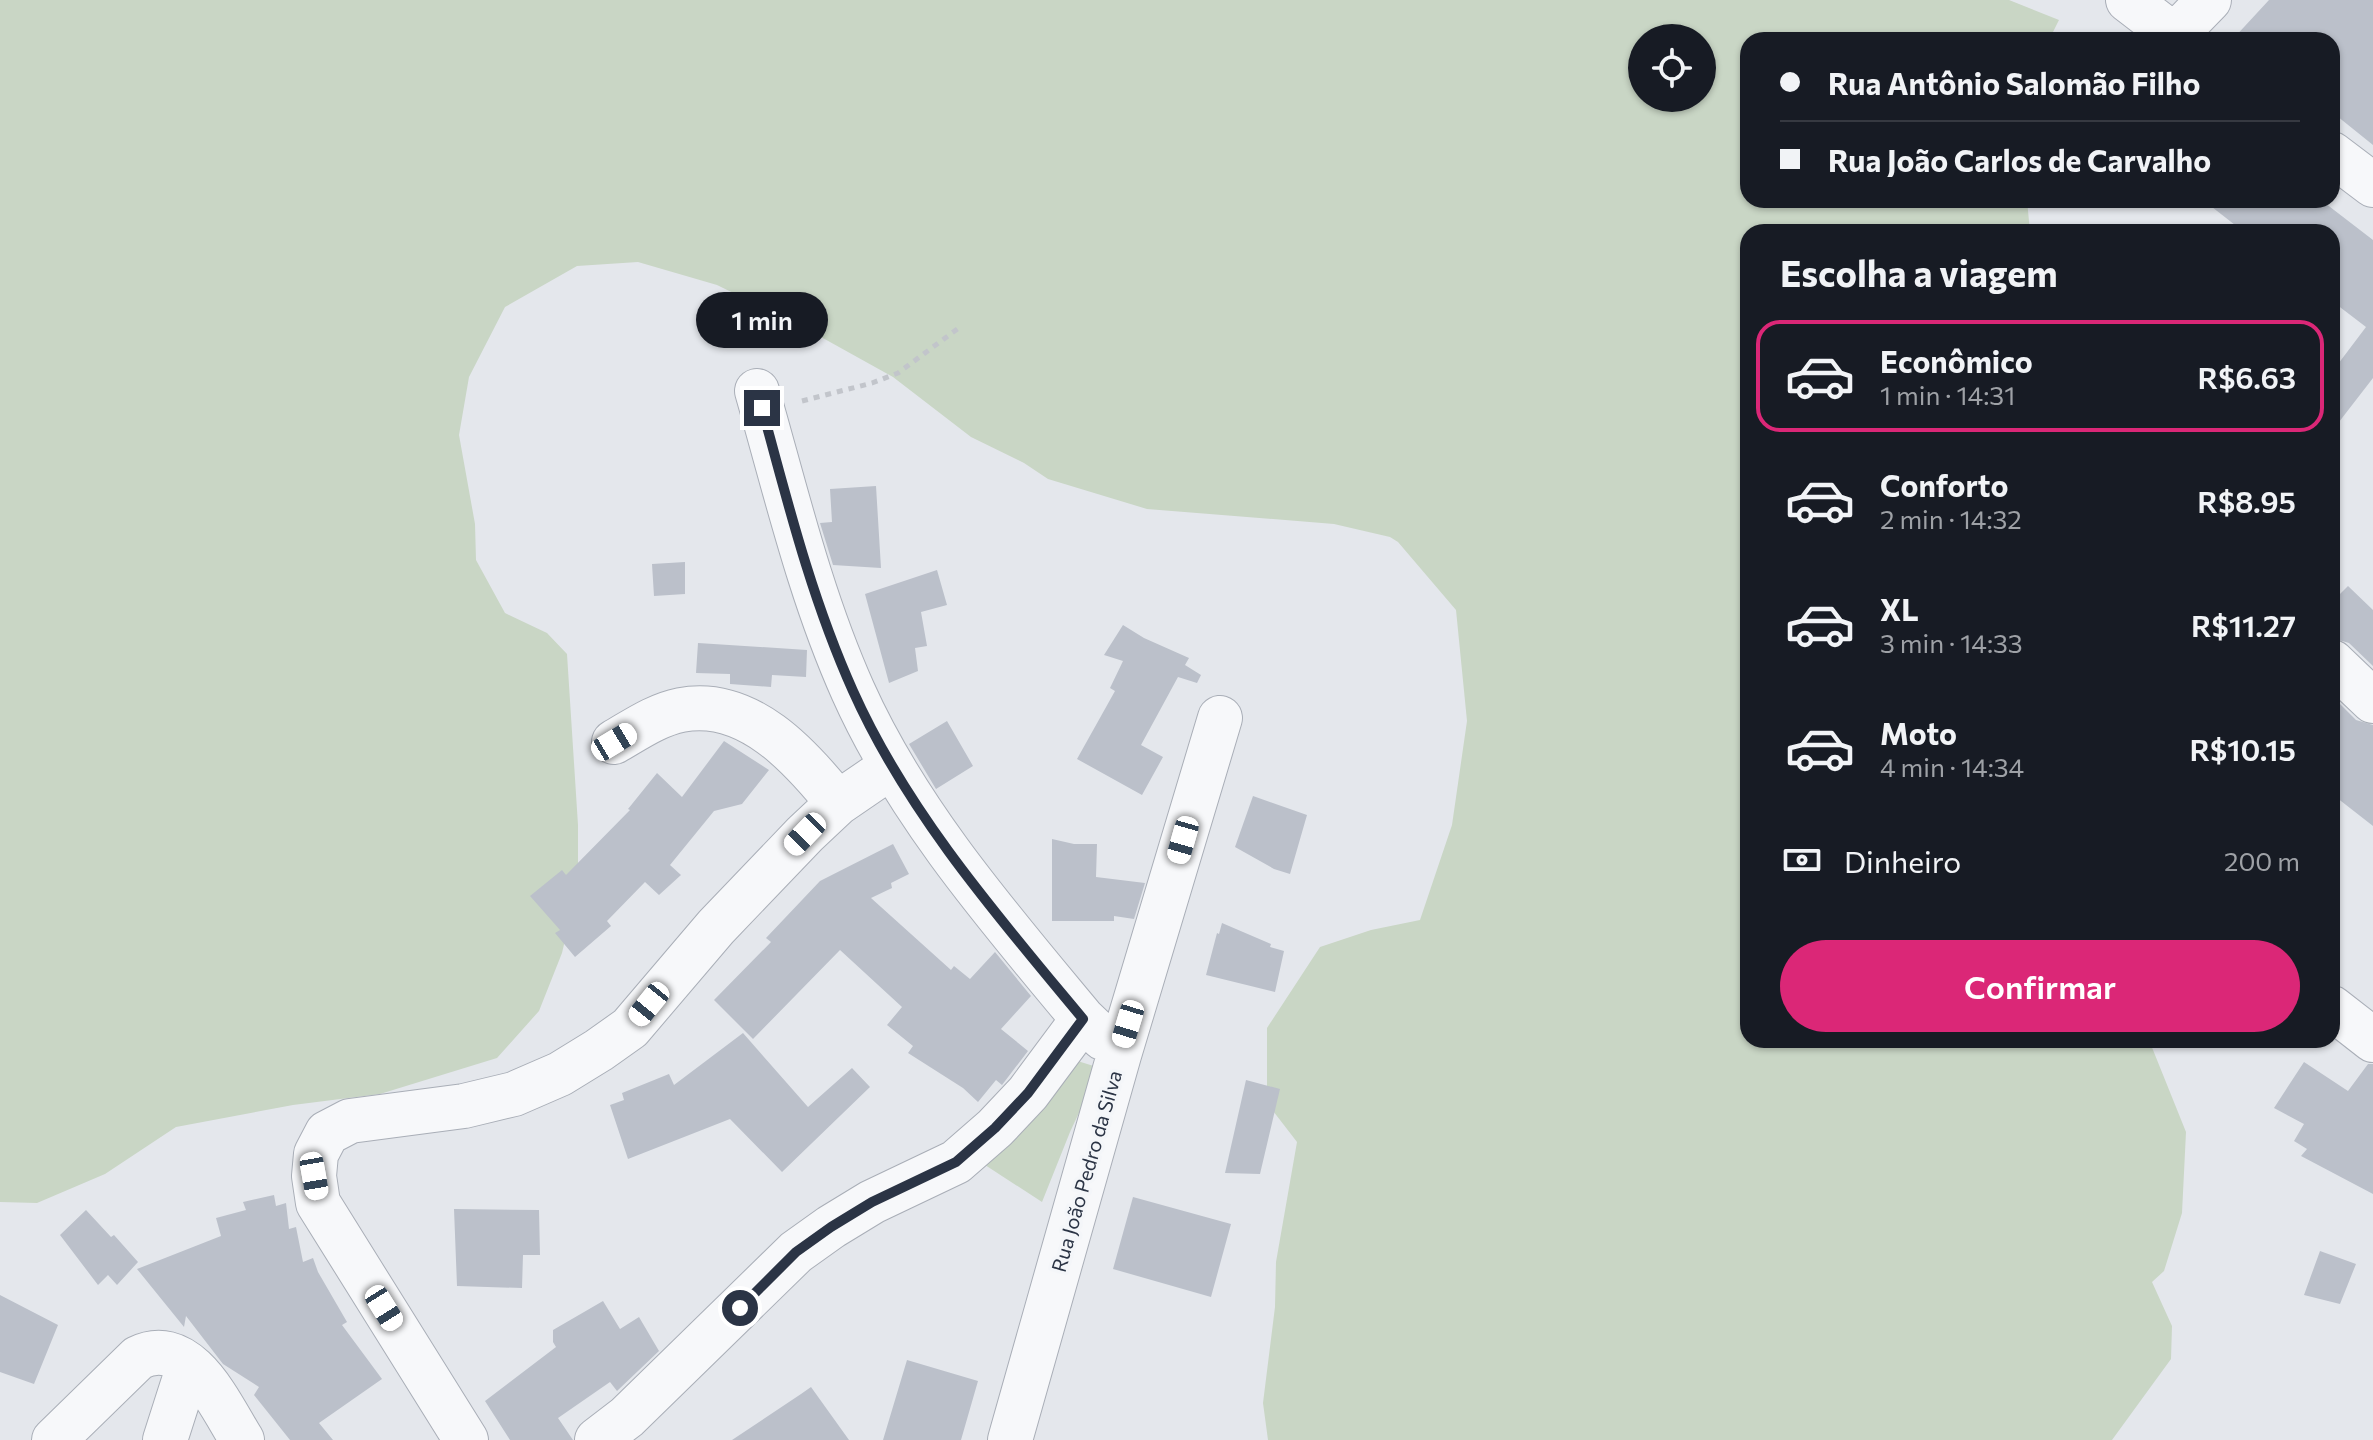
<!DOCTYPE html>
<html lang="pt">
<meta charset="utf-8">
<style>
:root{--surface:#171b24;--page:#242831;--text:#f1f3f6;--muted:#9ea1a6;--line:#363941;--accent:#db2777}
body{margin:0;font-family:Commissioner,sans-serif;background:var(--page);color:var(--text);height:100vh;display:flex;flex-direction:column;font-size:30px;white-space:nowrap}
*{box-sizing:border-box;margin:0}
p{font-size:26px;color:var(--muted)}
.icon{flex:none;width:44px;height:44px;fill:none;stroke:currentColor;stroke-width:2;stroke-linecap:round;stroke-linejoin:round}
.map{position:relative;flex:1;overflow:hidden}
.side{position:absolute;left:1740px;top:224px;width:600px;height:824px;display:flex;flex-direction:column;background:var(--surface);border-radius:24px;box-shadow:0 2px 6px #0004}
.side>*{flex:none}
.guide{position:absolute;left:1740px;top:32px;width:600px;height:176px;border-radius:24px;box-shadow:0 2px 6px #0004;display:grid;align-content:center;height:176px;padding:0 40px;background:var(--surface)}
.tools{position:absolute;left:1628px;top:24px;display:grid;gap:16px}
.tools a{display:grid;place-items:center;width:88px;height:88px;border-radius:50%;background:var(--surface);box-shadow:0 2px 6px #0004;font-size:40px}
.end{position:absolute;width:36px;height:36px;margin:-18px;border:10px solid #2b3445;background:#fff;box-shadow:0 0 0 4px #fff}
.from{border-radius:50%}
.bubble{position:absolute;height:56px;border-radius:28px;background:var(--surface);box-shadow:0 2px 6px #0004;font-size:26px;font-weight:600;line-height:56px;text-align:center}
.car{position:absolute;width:24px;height:48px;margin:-24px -12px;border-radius:10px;box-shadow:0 0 6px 2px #0007;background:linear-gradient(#fff 24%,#345 0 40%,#fff 0 76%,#345 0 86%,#fff 0)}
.guide b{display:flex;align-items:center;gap:28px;height:76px;font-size:30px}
.guide b+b{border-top:2px solid var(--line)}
.guide i{width:20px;height:20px;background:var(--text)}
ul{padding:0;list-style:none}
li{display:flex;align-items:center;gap:24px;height:112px;margin:0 16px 12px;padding:0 24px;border:4px solid transparent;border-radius:24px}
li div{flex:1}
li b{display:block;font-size:30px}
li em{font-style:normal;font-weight:600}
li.active{border-color:var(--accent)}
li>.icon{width:72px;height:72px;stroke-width:1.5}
h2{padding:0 40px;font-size:36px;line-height:96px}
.pay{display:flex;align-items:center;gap:20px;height:88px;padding:0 40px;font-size:30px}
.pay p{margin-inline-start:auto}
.cta{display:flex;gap:16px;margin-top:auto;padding:16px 40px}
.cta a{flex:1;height:92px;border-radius:48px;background:var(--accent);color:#fff;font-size:32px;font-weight:600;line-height:92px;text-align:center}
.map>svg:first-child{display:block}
.green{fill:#c9d6c5;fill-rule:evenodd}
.building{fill:#bbc0ca}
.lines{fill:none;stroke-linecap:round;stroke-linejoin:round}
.minor-casing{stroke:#a9aeb7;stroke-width:46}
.path{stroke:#c2c5cb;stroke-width:5;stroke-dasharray:6 6;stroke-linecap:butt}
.minor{stroke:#f7f8fa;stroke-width:44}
.route{stroke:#2b3445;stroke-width:10}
.labels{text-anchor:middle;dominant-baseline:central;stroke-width:7;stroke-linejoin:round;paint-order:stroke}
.street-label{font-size:20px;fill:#2b3445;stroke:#f4f6f9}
</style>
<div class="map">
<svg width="2373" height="1440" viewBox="0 0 2373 1440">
<rect width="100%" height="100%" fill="#e4e7ec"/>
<path class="green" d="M 0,0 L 2009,0 L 2059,20 L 2049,40 L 1748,40 L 1748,200 L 2027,200 L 2030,232 L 1748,232 L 1748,1040 L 2149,1040 L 2186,1132 L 2182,1213 L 2164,1271 L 2152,1282 L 2172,1326 L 2171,1359 L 2112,1440 L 1268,1440 L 1263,1403 L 1275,1307 L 1276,1262 L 1297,1142 L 1267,1103 L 1267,1028 L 1320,947 L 1371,930 L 1420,920 L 1452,825 L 1467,721 L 1456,610 L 1398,542 L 1390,537 L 1334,524 L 1147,509 L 1048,479 L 1024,463 L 971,437 L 893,377 L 803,327 L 717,285 L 638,262 L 577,266 L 505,307 L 469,377 L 459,435 L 475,524 L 476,560 L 505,613 L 547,633 L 567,654 L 578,825 L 578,884 L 562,953 L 539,1011 L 497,1058 L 380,1094 L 293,1105 L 176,1127 L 105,1174 L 37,1203 L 0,1202 ZM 1642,38 L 1702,38 L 1702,98 L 1642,98 Z
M 1068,1058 L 1100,1068 L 1070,1132 L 1042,1202 L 982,1163 Z"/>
<path class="building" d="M 2269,0 L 2373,0 L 2373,145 L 2332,112 L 2332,40 L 2232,40 Z
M 2203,200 L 2321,200 L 2373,240 L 2373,378 L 2332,431 L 2332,372 L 2366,327 L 2332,301 L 2332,232 L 2244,232 Z
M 876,486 L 881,568 L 833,565 L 820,523 L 832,522 L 830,489 Z
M 685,562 L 685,594 L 654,596 L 652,564 Z
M 937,570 L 947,605 L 921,612 L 927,646 L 915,648 L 918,671 L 889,683 L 865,594 Z
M 2348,586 L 2373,610 L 2373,666 L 2349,643 L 2332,638 L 2332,602 Z
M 1123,625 L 1144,638 L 1189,658 L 1185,665 L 1201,675 L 1197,683 L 1178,677 L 1141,745 L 1163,757 L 1142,795 L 1077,759 L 1115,691 L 1110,688 L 1123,661 L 1104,655 Z
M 698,643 L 807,650 L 806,677 L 772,675 L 771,687 L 730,684 L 730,674 L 696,673 Z
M 2332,696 L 2356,720 L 2373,725 L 2373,826 L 2332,794 Z
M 947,721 L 973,766 L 936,789 L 909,744 Z
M 724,741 L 769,770 L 742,804 L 714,811 L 670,865 L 681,875 L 659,895 L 645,882 L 607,921 L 611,926 L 575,957 L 555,933 L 560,930 L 530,896 L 562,870 L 566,875 L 630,810 L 628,809 L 657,773 L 682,797 Z
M 1253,796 L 1307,815 L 1290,874 L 1274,869 L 1235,847 Z
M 1052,839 L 1074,844 L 1097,844 L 1096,877 L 1145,883 L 1134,919 L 1114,916 L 1114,921 L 1052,921 Z
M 893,844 L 909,874 L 891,883 L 892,888 L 871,898 L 951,970 L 954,966 L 970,979 L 995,952 L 1031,996 L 1001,1029 L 1028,1051 L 1002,1085 L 996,1080 L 978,1102 L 963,1088 L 908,1053 L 913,1046 L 887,1025 L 902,1007 L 840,950 L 753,1039 L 714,1000 L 771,942 L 766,938 L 820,881 Z
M 1222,923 L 1271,944 L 1270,947 L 1284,951 L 1275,992 L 1206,975 L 1217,933 L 1219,934 Z
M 743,1033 L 808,1107 L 852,1068 L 870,1087 L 782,1172 L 730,1119 L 628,1159 L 610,1105 L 624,1100 L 622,1093 L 669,1074 L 674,1085 Z
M 2304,1062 L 2348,1091 L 2368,1064 L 2373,1064 L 2373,1194 L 2301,1156 L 2307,1149 L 2294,1141 L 2304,1124 L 2274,1108 Z
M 1246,1080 L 1280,1089 L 1260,1174 L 1225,1173 Z
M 274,1195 L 276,1206 L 286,1203 L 289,1229 L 296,1227 L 303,1262 L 313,1258 L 318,1272 L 347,1322 L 342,1325 L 382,1379 L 319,1423 L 333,1440 L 290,1440 L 254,1395 L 259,1387 L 223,1364 L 186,1316 L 184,1327 L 137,1269 L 221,1236 L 216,1218 L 246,1210 L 243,1202 Z
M 1133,1197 L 1231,1224 L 1211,1297 L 1113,1269 Z
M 454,1209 L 539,1210 L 540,1255 L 523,1255 L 522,1288 L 457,1286 Z
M 86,1210 L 111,1237 L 114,1235 L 138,1262 L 117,1285 L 108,1275 L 98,1285 L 60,1235 Z
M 2320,1251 L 2356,1264 L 2340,1304 L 2304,1295 Z
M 0,1295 L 58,1325 L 34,1384 L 0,1372 Z
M 603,1301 L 620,1329 L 639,1317 L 659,1351 L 617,1391 L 610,1382 L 558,1418 L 573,1440 L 510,1440 L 485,1401 L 556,1347 L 553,1342 L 553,1330 Z
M 907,1360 L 978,1381 L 961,1440 L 883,1440 Z
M 811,1387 L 849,1440 L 732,1440 L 801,1394 Z"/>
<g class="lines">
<g class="minor-casing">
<path id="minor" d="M 2128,0 L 2180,40
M 2174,36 L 2209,0
M 2332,154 L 2373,185
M 757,391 C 786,492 810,595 853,691 C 907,812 999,918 1083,1019
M 2332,662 L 2373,701
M 614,742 C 635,730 656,715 681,710 C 748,697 801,757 838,803
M 2332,1008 L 2373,1040
M 54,1440 L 138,1358 C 189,1333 220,1405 242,1440
M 165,1440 L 189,1365
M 466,1440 L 318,1203 L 314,1176 L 316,1154 L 327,1133 L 350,1121 L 464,1106 L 514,1094 L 560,1074 L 599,1050 L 630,1028 L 716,927 L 805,834 L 838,803 L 892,766
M 597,1440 L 627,1417 L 796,1252 L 831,1227 L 872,1202 L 956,1162 L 995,1128 L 1028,1093 L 1083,1019 L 1103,1038
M 1010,1440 L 1119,1055 L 1220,718"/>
</g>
<path class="path" d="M 802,401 L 872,383 L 898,373 L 960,327"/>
<use href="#minor" class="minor"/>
</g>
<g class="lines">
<path class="route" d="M 740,1308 L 796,1252 L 831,1227 L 872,1202 L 956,1162 L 995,1128 L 1028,1093 L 1083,1019 C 999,918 907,812 853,691 C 812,600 788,504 762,408"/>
</g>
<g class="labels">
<g class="street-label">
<text transform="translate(1086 1171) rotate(-74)">Rua João Pedro da Silva</text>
</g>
</g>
</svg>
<div class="tools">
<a><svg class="icon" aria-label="locate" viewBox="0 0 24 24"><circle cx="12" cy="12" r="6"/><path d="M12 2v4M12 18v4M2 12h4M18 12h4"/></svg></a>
</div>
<i class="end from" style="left:740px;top:1308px"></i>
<i class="end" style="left:762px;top:408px"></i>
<div class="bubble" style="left:696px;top:292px;width:132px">1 min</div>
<i class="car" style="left:614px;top:742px;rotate:59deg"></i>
<i class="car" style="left:805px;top:834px;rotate:224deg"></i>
<i class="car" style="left:1183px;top:840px;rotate:196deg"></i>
<i class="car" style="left:649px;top:1004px;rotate:219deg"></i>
<i class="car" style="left:1128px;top:1024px;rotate:197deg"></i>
<i class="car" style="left:314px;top:1176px;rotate:170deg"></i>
<i class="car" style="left:384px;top:1308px;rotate:148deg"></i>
<div class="guide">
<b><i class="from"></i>Rua Antônio Salomão Filho</b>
<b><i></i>Rua João Carlos de Carvalho</b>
</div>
<section class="side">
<h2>Escolha a viagem</h2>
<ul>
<li class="active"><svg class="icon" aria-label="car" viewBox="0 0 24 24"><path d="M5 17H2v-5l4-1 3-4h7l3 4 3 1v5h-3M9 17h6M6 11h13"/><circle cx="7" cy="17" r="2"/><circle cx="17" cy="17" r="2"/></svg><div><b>Econômico</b><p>1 min · 14:31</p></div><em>R$6.63</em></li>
<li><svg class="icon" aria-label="car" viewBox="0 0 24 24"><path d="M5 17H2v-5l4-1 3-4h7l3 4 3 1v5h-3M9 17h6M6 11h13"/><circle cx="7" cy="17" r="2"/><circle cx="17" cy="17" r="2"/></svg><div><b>Conforto</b><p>2 min · 14:32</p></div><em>R$8.95</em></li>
<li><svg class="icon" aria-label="car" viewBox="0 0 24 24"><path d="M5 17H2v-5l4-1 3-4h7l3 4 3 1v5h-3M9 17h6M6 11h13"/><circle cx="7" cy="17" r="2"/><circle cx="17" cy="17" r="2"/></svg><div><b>XL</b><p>3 min · 14:33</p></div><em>R$11.27</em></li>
<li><svg class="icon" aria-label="car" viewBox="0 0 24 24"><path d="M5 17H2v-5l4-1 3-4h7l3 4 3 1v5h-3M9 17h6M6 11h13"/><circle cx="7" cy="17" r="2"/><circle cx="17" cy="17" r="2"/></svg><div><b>Moto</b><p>4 min · 14:34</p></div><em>R$10.15</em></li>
</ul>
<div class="pay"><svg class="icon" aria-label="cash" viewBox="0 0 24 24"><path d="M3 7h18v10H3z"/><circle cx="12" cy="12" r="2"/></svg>Dinheiro<p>200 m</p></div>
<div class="cta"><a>Confirmar</a></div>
</section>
</div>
